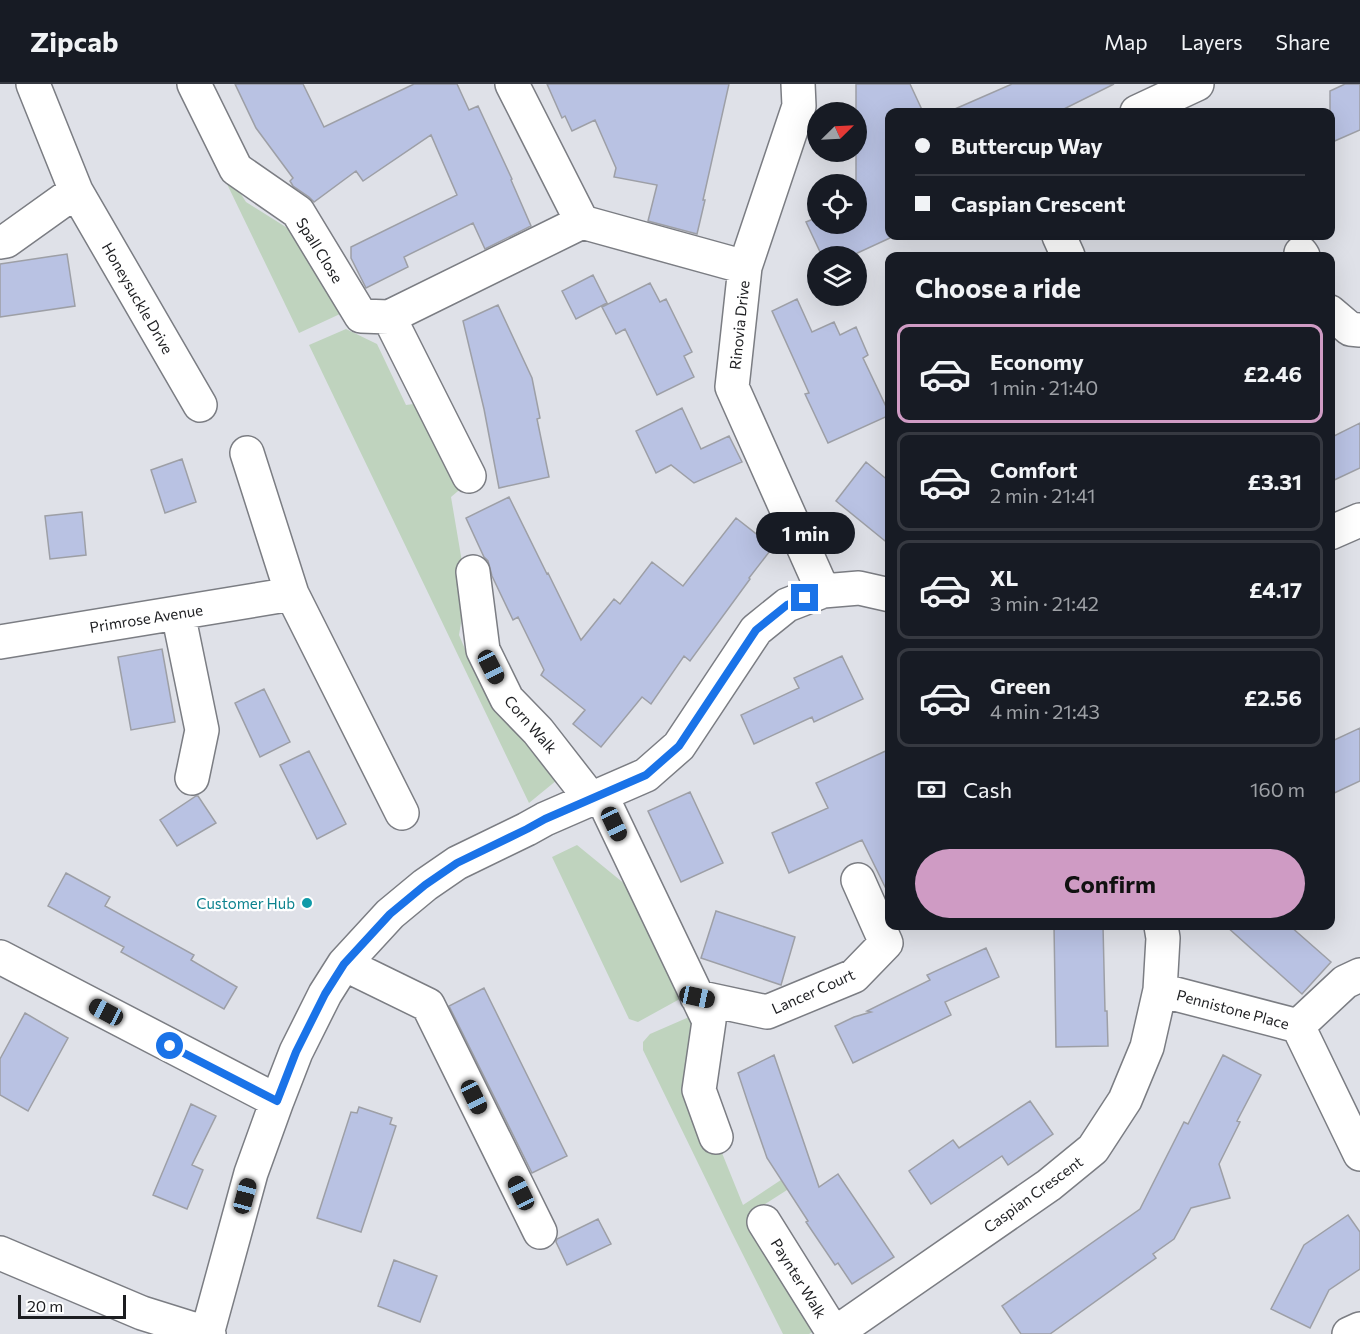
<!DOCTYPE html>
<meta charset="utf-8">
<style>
:root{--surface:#171b24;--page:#20242c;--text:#f1f3f6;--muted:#9ea1a6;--line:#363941;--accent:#cf9bc4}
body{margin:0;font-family:Commissioner,sans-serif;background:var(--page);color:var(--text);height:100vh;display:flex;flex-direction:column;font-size:22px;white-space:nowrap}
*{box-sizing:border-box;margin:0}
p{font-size:20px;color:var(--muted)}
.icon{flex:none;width:33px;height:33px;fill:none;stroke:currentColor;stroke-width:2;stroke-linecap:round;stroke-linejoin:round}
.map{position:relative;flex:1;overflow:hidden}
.details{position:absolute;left:885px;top:168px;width:450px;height:678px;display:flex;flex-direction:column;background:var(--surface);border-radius:12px;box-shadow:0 6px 24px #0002}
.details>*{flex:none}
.hud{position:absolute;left:885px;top:24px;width:450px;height:132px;border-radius:12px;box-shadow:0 6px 24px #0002;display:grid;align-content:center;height:132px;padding:0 30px;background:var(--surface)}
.needle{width:39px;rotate:66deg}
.fabs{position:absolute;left:807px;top:18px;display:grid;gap:12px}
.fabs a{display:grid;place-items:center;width:60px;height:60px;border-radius:50%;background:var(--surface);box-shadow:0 6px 24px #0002;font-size:30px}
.scale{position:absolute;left:18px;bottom:15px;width:108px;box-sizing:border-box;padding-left:6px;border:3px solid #1c1d20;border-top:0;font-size:16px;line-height:21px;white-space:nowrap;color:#1c1d20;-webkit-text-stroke:4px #fff;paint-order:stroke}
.end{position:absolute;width:27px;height:27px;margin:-14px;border:8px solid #1a73e8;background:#fff;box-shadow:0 0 0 3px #fff}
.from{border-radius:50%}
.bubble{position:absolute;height:42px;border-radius:21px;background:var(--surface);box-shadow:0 6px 24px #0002;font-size:20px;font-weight:700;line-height:42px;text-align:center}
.car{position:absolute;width:18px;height:36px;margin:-18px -9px;border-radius:8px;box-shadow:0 0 4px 2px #0007;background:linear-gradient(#222 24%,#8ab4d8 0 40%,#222 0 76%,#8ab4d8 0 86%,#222 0)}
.hud b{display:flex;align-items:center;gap:21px;height:57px;font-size:22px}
.hud b+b{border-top:2px solid var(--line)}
.hud i{width:15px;height:15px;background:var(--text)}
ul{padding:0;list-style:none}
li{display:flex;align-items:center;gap:18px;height:99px;margin:0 12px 9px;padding:0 18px;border:3px solid var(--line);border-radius:12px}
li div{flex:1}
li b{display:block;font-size:22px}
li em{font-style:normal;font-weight:700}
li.active{border-color:var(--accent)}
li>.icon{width:54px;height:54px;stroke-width:1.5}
h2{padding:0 30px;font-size:27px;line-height:72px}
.pay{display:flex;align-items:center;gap:15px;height:66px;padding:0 30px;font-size:22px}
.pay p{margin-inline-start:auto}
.action{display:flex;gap:12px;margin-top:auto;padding:12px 30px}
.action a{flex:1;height:69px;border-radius:36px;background:var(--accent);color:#111;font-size:24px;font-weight:700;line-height:69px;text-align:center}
header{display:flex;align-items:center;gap:36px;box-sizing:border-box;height:84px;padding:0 30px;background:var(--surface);border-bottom:2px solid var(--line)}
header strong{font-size:28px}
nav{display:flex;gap:33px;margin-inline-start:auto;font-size:21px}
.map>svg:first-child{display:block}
.green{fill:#bfd3be}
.building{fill:#b9c2e3;stroke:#9d9fa6;stroke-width:1.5}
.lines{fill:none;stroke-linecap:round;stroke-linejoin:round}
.street-casing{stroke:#7b7d83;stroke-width:36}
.street{stroke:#fff;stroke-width:33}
.route{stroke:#1a73e8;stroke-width:8}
.culture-dot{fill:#0f9aa8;stroke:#fff;stroke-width:2}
.labels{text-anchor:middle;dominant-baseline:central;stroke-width:4.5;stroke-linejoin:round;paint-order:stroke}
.street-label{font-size:15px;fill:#1c1d20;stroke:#fff}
.culture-label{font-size:15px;fill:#0d838f;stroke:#fff;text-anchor:end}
</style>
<header>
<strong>Zipcab</strong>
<nav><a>Map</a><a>Layers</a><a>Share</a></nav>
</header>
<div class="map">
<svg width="1360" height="1250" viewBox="0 0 1360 1250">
<rect width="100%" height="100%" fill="#dfe1e8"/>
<path class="green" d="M 232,96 L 246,118 L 297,150 L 340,230 L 299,249 L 227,100 Z
M 346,245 L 377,260 L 406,321 L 421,319 L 464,402 L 451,413 L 462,478 L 463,527 L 459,551 L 465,565 L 502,623 L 502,630 L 557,696 L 529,719 L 309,261 Z
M 577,761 L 637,810 L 687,911 L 638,938 L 629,935 L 552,773 Z
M 696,930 L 696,1029 L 722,1069 L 743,1121 L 793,1088 L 798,1099 L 751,1129 L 821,1243 L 809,1250 L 783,1250 L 732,1149 L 643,966 L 643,958 L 650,950 Z"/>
<path class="building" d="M 235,0 L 303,0 L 324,43 L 414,0 L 457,0 L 469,26 L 478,22 L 512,95 L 511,96 L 531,142 L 485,165 L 473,139 L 404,173 L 408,183 L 366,204 L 351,174 L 351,163 L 457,111 L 431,51 L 363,97 L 356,87 L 314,118 L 309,113 L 293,102 L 290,97 L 293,94 L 256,44 Z
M 547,0 L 729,0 L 703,116 L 705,116 L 697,150 L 648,137 L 657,101 L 614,93 L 616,84 L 595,36 L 572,47 L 565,32 L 562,34 Z
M 856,0 L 910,0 L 923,28 L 890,28 L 890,154 L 851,172 L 822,172 L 806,138 L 818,133 L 818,140 L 856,140 Z
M 1012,0 L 1114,0 L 1058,28 L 948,28 Z
M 1345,0 L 1360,0 L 1360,46 L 1330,59 L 1330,7 Z
M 67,170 L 75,222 L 0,233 L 0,180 Z
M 593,191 L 607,219 L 576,235 L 562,207 Z
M 650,199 L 660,218 L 666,215 L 692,268 L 684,272 L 694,293 L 657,311 L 625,245 L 616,250 L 602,223 Z
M 797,215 L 812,248 L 834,238 L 840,251 L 856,243 L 868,271 L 863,274 L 890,331 L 828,359 L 805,310 L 809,309 L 772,227 Z
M 498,221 L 532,294 L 540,334 L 537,335 L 549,393 L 499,404 L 484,325 L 463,237 Z
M 682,324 L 701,365 L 729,352 L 742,378 L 694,399 L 671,381 L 656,389 L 636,347 Z
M 1360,339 L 1360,384 L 1330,398 L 1330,354 Z
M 182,375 L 196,418 L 165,429 L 151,386 Z
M 866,378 L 890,398 L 890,461 L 836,417 Z
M 509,413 L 547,490 L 548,489 L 581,556 L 614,515 L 620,520 L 652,478 L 683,502 L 736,434 L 773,463 L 749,494 L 750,495 L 690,577 L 684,572 L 651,620 L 642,613 L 601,663 L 573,640 L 585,626 L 541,591 L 544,586 L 518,533 L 513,536 L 492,492 L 488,477 L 484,473 L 466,434 Z
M 82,428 L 86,471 L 50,475 L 45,432 Z
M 162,565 L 175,638 L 131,646 L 118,573 Z
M 842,572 L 863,615 L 814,638 L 812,633 L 754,660 L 741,631 L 799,604 L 794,594 Z
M 264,605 L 290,658 L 260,673 L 235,619 Z
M 1360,644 L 1360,697 L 1330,711 L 1330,658 Z
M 890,665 L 890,813 L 862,756 L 789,789 L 772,749 L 828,724 L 816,699 Z
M 309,667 L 346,740 L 317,755 L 280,681 Z
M 690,708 L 723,779 L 681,798 L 648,727 Z
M 196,712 L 198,712 L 216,739 L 177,762 L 160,736 Z
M 66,789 L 110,813 L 105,822 L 194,871 L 191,876 L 237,903 L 224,925 L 121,868 L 124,863 L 48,822 Z
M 716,827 L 795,853 L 781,901 L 701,874 Z
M 1054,842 L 1103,842 L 1105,927 L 1107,927 L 1108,962 L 1056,963 Z
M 1226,842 L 1290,842 L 1331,878 L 1302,910 Z
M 986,864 L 999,893 L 945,918 L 951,931 L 853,979 L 835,942 L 854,933 L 871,928 L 867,927 L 930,896 L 927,891 Z
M 484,904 L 567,1072 L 532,1089 L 449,922 Z
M 25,929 L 68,954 L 28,1027 L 0,1011 L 0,975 Z
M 774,971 L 819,1103 L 838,1090 L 894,1173 L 852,1200 L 838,1179 L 835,1181 L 806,1138 L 808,1137 L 767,1074 L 749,1022 L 738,989 Z
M 1223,971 L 1261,991 L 1237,1037 L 1240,1038 L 1219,1080 L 1230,1114 L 1191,1124 L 1174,1155 L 1153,1170 L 1156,1174 L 1050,1250 L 1021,1250 L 1002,1222 L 1140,1125 L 1184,1038 L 1188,1040 Z
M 1030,1017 L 1053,1050 L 1008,1081 L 1002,1072 L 931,1120 L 909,1087 L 953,1056 L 959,1064 Z
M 191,1020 L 216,1032 L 192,1081 L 203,1086 L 187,1125 L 153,1111 Z
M 359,1023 L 392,1034 L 390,1040 L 396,1042 L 361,1148 L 317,1134 L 351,1028 L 357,1029 Z
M 1348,1131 L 1360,1148 L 1360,1185 L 1329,1206 L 1310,1244 L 1271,1225 L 1304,1161 Z
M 598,1135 L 611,1160 L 567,1181 L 556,1158 L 557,1155 Z
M 394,1176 L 437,1192 L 420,1238 L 378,1222 Z"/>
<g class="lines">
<g class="street-casing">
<path id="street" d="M 33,0 L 76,107 L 200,321
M 194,0 L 236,85 L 298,128 L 361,232 L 389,233 L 582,138 L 745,183
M 512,0 L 582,138
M 798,0 L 799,22 L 745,183 L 732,303 L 823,507
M 1137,28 L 1197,0
M 1059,152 L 1068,172
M 0,158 L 6,157 L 76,107
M 1301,169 L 1303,172
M 1330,228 L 1350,245 L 1360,246
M 389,233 L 469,392
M 247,369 L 292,510 L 402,729
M 1330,449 L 1360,436
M 473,488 L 483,566 L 507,615 L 538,647 L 591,715
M 178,529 L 202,646 L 192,694
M 0,558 L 292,510
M 601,711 L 709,937 L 699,1006 L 716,1053
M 0,873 L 277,1017
M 344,880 L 428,921 L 540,1148
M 1160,906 L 1298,942
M 697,913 L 767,928 L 854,892 L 886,859 L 858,796
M 1298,942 L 1360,1070
M 1298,942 L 1345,898 L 1360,891
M 764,1138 L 834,1250
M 0,1169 L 142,1229 L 209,1250
M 207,1250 L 251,1089 L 277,1017 L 296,968 L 325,910 L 344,880 L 390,830 L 425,801 L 457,779 L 527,745 L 545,735 L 646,691 L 679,662 L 756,546 L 787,521 L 823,507 L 859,504 L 890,511
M 834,1250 L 1049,1101 L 1093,1065 L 1125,1016 L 1147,963 L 1160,906 L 1163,854 L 1161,842
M 1349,1250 L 1360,1245"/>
</g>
<use href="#street" class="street"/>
</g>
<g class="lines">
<path class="route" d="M 170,962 L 277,1017 L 296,968 L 325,910 L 344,880 L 390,830 L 425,801 L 457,779 L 527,745 L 545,735 L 646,691 L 679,662 L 756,546 L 787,521 L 805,514"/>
</g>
<circle class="culture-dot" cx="307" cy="819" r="6"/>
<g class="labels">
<g class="street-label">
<text transform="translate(320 166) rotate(58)">Spall Close</text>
<text transform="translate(138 214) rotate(60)">Honeysuckle Drive</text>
<text transform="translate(739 241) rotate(-84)">Rinovia Drive</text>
<text transform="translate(146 534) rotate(-9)">Primrose Avenue</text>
<text transform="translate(531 640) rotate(49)">Corn Walk</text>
<text transform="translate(813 907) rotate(-24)">Lancer Court</text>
<text transform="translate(1233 925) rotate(15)">Pennistone Place</text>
<text transform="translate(1033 1110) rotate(-36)">Caspian Crescent</text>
<text transform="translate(799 1194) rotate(58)">Paynter Walk</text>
</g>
<g class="culture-label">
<text x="295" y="819">Customer Hub</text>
</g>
</g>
</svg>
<div class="fabs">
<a><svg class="needle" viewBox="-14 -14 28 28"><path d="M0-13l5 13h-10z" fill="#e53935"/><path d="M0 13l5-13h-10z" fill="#9ea1a6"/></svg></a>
<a><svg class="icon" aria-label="locate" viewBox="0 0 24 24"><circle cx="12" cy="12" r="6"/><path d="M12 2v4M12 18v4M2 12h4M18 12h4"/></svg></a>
<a><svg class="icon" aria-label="layers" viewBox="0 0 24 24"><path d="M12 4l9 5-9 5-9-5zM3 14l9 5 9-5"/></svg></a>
</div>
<div class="scale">20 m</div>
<i class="end from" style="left:170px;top:962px"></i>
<i class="end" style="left:805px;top:514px"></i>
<div class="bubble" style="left:756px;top:428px;width:99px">1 min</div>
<i class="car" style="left:491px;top:583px;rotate:153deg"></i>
<i class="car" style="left:614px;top:740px;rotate:155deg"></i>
<i class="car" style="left:697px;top:913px;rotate:102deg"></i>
<i class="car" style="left:106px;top:928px;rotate:298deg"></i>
<i class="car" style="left:474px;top:1013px;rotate:154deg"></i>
<i class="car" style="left:521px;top:1109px;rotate:334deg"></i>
<i class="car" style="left:245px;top:1112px;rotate:15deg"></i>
<div class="hud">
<b><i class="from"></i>Buttercup Way</b>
<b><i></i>Caspian Crescent</b>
</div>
<section class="details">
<h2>Choose a ride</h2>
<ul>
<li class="active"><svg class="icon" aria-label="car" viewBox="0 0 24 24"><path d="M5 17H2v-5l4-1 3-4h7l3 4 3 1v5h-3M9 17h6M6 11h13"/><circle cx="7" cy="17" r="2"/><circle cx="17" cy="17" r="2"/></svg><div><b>Economy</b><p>1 min · 21:40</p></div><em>£2.46</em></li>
<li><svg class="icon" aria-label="car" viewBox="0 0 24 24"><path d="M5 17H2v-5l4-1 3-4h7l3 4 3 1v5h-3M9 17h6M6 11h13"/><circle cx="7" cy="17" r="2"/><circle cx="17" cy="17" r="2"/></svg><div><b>Comfort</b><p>2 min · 21:41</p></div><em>£3.31</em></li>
<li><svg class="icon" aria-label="car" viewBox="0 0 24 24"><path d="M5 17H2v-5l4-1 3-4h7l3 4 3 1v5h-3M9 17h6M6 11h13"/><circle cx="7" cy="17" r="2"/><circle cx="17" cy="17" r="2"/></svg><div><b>XL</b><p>3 min · 21:42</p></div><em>£4.17</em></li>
<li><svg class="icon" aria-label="car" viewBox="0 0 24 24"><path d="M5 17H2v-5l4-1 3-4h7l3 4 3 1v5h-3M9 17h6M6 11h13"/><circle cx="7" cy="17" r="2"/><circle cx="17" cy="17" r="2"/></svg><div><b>Green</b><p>4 min · 21:43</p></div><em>£2.56</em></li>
</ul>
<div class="pay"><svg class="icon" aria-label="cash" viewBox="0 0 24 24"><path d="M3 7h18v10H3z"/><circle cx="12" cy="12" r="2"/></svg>Cash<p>160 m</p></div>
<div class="action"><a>Confirm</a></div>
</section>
</div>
